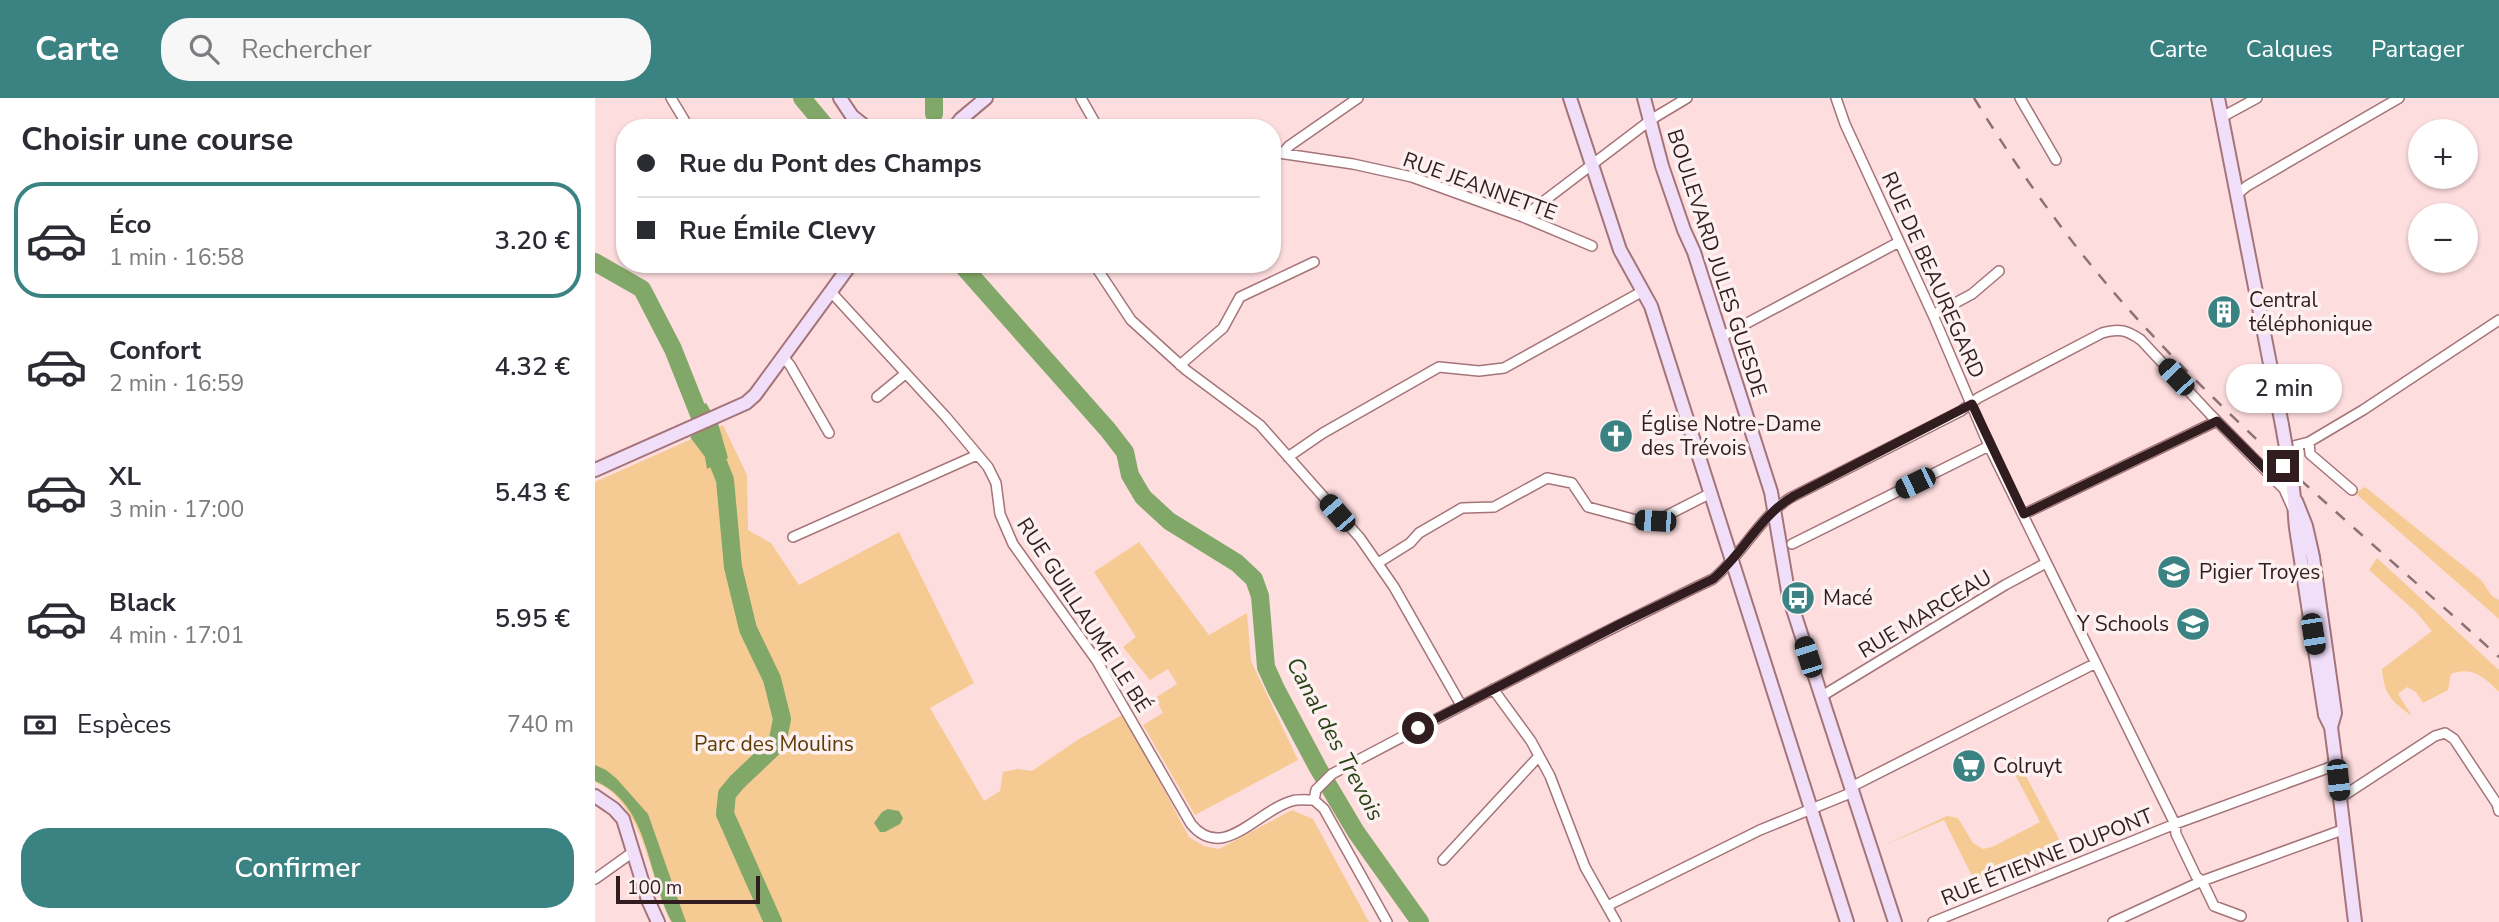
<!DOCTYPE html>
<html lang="fr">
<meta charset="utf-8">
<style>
:root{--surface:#fff;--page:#f7f7f7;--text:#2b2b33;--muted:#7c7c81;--line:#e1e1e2;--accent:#3b8382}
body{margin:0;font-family:"Nunito Sans",sans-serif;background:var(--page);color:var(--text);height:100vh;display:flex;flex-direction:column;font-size:26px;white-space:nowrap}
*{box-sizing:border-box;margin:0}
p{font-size:23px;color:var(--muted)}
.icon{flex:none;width:38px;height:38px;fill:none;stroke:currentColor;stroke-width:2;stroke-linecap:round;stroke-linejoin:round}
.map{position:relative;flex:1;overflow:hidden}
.details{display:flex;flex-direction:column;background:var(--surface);width:595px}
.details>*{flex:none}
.hud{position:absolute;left:21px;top:21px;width:665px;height:154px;border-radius:28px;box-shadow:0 2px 5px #0004;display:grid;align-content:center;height:154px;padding:0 21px;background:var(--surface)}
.controls{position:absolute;left:1813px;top:21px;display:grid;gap:14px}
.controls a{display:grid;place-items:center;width:70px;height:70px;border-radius:50%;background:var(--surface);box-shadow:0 2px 5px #0004;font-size:35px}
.scale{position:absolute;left:21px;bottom:18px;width:144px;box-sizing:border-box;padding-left:7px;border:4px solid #311d1f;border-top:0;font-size:19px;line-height:24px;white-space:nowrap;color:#311d1f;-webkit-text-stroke:5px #fcf0f1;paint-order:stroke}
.end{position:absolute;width:32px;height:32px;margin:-16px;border:9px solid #311d1f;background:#fff;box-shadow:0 0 0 4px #fff}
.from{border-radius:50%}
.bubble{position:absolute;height:49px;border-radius:24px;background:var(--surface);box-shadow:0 2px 5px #0004;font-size:23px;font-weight:600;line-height:49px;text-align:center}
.car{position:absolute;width:21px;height:42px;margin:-21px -10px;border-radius:9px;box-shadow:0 0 5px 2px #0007;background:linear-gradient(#222 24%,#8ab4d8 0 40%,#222 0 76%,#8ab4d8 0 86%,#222 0)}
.hud b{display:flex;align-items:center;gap:24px;height:66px;font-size:26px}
.hud b+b{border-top:2px solid var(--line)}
.hud i{width:18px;height:18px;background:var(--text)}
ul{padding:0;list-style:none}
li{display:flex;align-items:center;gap:21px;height:116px;margin:0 14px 10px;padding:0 7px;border:4px solid transparent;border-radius:28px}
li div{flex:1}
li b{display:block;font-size:26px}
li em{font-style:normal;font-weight:600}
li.selected{border-color:var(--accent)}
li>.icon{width:63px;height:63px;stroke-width:1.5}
h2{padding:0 21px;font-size:32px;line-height:84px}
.pay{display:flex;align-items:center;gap:18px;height:77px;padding:0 21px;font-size:26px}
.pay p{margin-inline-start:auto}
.action{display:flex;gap:14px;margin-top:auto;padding:14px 21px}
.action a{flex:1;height:80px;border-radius:28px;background:var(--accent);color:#fff;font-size:28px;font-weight:600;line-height:80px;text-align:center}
header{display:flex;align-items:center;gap:42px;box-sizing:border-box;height:98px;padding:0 35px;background:var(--accent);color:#fff}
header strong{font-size:33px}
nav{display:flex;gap:38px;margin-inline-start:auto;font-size:24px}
.search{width:490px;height:63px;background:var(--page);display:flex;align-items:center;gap:18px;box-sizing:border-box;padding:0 24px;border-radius:28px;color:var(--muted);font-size:26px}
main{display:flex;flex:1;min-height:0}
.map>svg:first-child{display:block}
.green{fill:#f5cb93}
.water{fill:#81a868}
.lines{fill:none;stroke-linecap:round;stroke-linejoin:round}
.river{stroke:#81a868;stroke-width:18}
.street-casing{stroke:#a47478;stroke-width:12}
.secondary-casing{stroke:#a47478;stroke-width:16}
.street{stroke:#fff;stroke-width:9}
.secondary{stroke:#f1dffa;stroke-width:12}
.rail{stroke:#8b7274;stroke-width:2.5;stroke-dasharray:12 12;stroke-linecap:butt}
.street-bridge-casing{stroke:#a47478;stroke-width:12;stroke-linecap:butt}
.secondary-bridge-casing{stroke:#a47478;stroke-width:16;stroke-linecap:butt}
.street-bridge{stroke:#fff;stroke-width:9}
.secondary-bridge{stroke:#f1dffa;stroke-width:12}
.route{stroke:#311d1f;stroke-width:9}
.labels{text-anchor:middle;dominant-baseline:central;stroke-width:7;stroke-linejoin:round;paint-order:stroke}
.street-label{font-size:21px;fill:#311d1f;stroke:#fcf0f1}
.poi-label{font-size:21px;fill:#311d1f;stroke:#fcf0f1;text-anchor:start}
.park-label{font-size:21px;fill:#5c3c06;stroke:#fcf0f1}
.water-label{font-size:23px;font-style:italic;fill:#284214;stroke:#fcf0f1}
</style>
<header>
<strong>Carte</strong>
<div class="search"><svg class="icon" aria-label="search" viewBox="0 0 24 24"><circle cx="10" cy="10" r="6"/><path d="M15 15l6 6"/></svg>Rechercher</div>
<nav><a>Carte</a><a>Calques</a><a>Partager</a></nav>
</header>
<main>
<section class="details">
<h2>Choisir une course</h2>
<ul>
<li class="selected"><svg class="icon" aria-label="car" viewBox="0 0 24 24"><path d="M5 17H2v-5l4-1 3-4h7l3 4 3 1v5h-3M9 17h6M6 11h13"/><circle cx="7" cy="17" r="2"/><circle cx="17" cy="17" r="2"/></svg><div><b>Éco</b><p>1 min · 16:58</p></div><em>3.20 €</em></li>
<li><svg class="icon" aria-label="car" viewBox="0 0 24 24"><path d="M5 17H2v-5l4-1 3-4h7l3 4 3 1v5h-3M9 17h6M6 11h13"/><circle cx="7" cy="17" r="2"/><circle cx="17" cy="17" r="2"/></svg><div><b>Confort</b><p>2 min · 16:59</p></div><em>4.32 €</em></li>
<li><svg class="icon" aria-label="car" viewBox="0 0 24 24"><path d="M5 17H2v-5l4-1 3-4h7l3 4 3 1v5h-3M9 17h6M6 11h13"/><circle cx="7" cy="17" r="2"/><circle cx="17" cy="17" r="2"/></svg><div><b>XL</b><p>3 min · 17:00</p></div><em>5.43 €</em></li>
<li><svg class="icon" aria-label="car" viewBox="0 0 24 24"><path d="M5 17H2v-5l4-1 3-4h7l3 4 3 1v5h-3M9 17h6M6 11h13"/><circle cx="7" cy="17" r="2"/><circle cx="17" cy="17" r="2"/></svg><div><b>Black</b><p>4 min · 17:01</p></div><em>5.95 €</em></li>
</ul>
<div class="pay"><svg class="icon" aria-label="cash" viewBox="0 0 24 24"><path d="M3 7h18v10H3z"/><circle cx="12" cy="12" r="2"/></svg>Espèces<p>740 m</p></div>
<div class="action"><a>Confirmer</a></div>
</section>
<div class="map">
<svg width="1904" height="824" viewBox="0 0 1904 824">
<rect width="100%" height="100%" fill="#fedddf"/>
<path class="green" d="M 128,327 L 152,377 L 153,432 L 176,445 L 204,487 L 304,434 L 379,585 L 335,610 L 389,703 L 405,693 L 408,674 L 423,671 L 437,673 L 484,641 L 529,616 L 594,739 L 609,748 L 624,751 L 697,712 L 718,721 L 774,824 L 76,824 C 55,782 48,703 0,684 L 0,384 Z
M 1770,389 L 1886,482 L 1897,498 L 1904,502 L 1904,521 L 1760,395 Z
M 544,444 L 614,537 L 652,515 L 656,563 L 703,662 L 600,717 L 548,627 L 568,615 L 560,600 L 582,586 L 573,571 L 555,582 L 528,549 L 541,539 L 499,474 Z
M 1782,460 L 1904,572 L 1904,594 C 1889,579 1877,568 1856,576 L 1853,592 L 1828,605 L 1821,594 L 1812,589 L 1803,596 L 1817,618 C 1796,603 1789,596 1787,571 L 1837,533 L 1821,514 L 1774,472 Z
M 1421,659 L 1465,743 L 1380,784 L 1349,722 L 1289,747 L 1352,718 L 1363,720 L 1378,745 L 1388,751 L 1397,749 L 1445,724 L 1413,663 Z"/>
<path class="water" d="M 111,305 L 123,325 L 133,360 L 112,371 L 110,359 L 95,339 L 102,334 L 94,313 Z
M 0,667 L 11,672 L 21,680 L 53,716 L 91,824 L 77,824 C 52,779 55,706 0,683 Z
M 293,711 L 304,713 L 308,720 L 305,726 L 290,734 L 285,734 L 279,725 L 287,714 Z"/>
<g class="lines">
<path class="river" d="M 207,0 L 232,30
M 339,0 L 339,16
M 0,164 L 47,191 L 78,251 L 130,382 L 138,469 L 153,531 L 177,581 L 187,621 L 182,646 L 142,684 L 132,696 L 130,716 L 178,824
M 366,166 L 513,332 L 530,354 L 535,377 L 548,399 L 574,423 L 642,465 L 659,481 L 665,498 L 671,569 L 681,591 L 723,670 L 761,734 L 825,824"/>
<g class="street-casing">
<path id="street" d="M 76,0 L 94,30
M 486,0 L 503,30
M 1241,0 L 1250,26 L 1338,217 L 1394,348 L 1580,726 L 1581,736 L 1601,778 L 1607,783 L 1619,808 L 1646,818
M 1425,0 L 1461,62
M 1627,19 L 1662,0
M 677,54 L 758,66 L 817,79 L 928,119 L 997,148
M 688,55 L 694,48 L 763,0
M 1641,97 L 1652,88 L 1804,0
M 928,119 L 1057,21 L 1092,0
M 499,166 L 536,222 L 591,272 L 665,327 L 765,440 L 799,489 L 866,607
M 236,194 L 351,319 L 393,369 L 401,385 L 405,416 L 418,446 L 502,563 L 596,726 C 628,765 663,712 697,703 C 703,701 712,702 719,702
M 1338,217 L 1377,196 L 1404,173
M 1126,239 L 1304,144
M 188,259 L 195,267 L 234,335
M 585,267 L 628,230 L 645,199 L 719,164
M 282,299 L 310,276
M 1714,344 L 1715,356 L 1757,392
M 1691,350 L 1714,344 L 1768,312 L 1904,222
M 693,359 L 728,335 L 844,269 L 884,273 L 909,270 L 1048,193
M 1429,416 L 1622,323
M 198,439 L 382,357
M 1197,446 L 1394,348
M 783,465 L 815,445 L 824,435 L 867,410 L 899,409 L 952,380 L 977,385 L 993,409 L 1045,423 L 1061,423 L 1116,395
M 898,591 L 936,643 L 955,678 L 990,769 L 1021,824
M 1227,598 L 1410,487 L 1451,465
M 1255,687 L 1260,687 L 1501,565
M 1745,700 L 1840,638 L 1850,635 L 1859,641 L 1902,706 L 1904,713
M 719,702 L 721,692 L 737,676 C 863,609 989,543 1118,481 C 1147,457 1164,420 1195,400 L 1366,313 L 1383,300 L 1507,235 C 1524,230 1532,232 1546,242 L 1615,316 L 1689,391 L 1697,409
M 719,702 L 729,711 L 792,824
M 848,762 L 944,658
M 0,781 L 38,754
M 1012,808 L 1165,732 L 1258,694
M 1338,824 L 1580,726 L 1741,667
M 1518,824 L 1607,783 L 1750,731"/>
</g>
<g class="secondary-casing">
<path id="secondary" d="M 245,0 L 257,18 L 272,30
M 975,0 L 1025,152 L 1056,208 L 1252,824
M 1049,0 L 1067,68 L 1089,132 L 1099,154 L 1176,394 L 1194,499 L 1300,824
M 1623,0 L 1687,327
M 359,30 L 366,21 L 391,0
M 0,372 L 151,305 L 160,297 L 256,166
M 1697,384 C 1700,400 1699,414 1701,430 L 1730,617 L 1736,629 L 1741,667 L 1760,824
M 1701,403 L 1711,428 L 1718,459 L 1740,615 L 1736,629
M 0,698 L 19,711 L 28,721 L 53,802 L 63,824"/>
</g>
<use href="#street" class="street"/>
<use href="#secondary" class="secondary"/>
<path class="rail" d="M 1379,0 C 1428,80 1483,157 1547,226 C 1657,346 1784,450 1904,559"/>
<g class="street-bridge-casing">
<path id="street-bridge" d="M 1673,366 L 1691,350
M 1681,375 L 1694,364"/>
</g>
<g class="secondary-bridge-casing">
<path id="secondary-bridge" d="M 1687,327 L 1697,384"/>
</g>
<use href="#street-bridge" class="street-bridge"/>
<use href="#secondary-bridge" class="secondary-bridge"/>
</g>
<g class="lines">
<path class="route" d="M 823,630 L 1025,526 L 1118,481 C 1148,456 1165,417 1199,398 L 1377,306 L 1429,416 L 1622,323 L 1674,375 L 1681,375 L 1688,368"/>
</g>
<defs>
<g id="building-disc" transform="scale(1.75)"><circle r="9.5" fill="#3b8382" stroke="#fcf0f1"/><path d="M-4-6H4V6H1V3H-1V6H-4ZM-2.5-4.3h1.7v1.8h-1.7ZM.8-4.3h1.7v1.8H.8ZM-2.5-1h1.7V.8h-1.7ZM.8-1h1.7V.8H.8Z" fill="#fff"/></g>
<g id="church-disc" transform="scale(1.75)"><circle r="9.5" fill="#3b8382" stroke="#fcf0f1"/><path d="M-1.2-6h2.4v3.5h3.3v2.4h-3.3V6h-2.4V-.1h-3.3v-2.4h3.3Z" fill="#fff"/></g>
<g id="university-disc" transform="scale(1.75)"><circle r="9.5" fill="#3b8382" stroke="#fcf0f1"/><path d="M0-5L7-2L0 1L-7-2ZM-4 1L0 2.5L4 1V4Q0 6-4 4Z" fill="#fff"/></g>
<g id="bus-disc" transform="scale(1.75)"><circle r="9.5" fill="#3b8382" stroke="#fcf0f1"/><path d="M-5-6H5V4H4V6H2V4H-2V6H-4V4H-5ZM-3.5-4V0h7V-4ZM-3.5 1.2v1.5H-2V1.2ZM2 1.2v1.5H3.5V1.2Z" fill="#fff"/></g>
<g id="supermarket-disc" transform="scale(1.75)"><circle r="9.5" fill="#3b8382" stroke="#fcf0f1"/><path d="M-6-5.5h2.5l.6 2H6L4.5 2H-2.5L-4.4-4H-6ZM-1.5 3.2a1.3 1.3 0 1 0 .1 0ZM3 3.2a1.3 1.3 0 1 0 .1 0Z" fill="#fff"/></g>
</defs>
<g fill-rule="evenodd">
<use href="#building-disc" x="1629" y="214"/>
<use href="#church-disc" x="1021" y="338"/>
<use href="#university-disc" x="1579" y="474"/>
<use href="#bus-disc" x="1203" y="500"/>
<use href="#university-disc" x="1598" y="526"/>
<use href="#supermarket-disc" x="1374" y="668"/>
</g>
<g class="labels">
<g class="street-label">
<text transform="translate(885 88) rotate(20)">RUE JEANNETTE</text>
<text transform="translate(1122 165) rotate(72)">BOULEVARD JULES GUESDE</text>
<text transform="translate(1338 177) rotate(66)">RUE DE BEAUREGARD</text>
<text transform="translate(1330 516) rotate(-31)">RUE MARCEAU</text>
<text transform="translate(489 517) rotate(57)">RUE GUILLAUME LE BÉ</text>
<text transform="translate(1452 759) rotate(-22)">RUE ÉTIENNE DUPONT</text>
</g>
<g class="poi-label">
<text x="1654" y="202">Central<tspan x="1654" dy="24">téléphonique</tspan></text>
<text x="1046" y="326">Église Notre-Dame<tspan x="1046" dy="24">des Trévois</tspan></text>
<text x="1604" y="474">Pigier Troyes</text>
<text x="1228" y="500">Macé</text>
<text x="1574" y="526" text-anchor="end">Y Schools</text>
<text x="1398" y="668">Colruyt</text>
</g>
<g class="park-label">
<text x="179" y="646">Parc des Moulins</text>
</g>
<g class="water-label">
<text transform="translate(740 641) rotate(62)">Canal des Trevois</text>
</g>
</g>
</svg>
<div class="controls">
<a>+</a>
<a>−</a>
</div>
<div class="scale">100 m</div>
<i class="end from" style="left:823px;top:630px"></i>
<i class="end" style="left:1688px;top:368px"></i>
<div class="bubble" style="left:1631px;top:266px;width:116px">2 min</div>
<i class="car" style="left:1581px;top:279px;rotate:317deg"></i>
<i class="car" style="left:1320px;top:385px;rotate:244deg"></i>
<i class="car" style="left:742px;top:415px;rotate:319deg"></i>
<i class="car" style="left:1060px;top:423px;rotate:273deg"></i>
<i class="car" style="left:1718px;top:536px;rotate:171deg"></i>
<i class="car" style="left:1213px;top:559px;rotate:342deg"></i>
<i class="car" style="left:1743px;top:682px;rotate:174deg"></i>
<div class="hud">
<b><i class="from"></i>Rue du Pont des Champs</b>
<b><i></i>Rue Émile Clevy</b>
</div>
</div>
</main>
